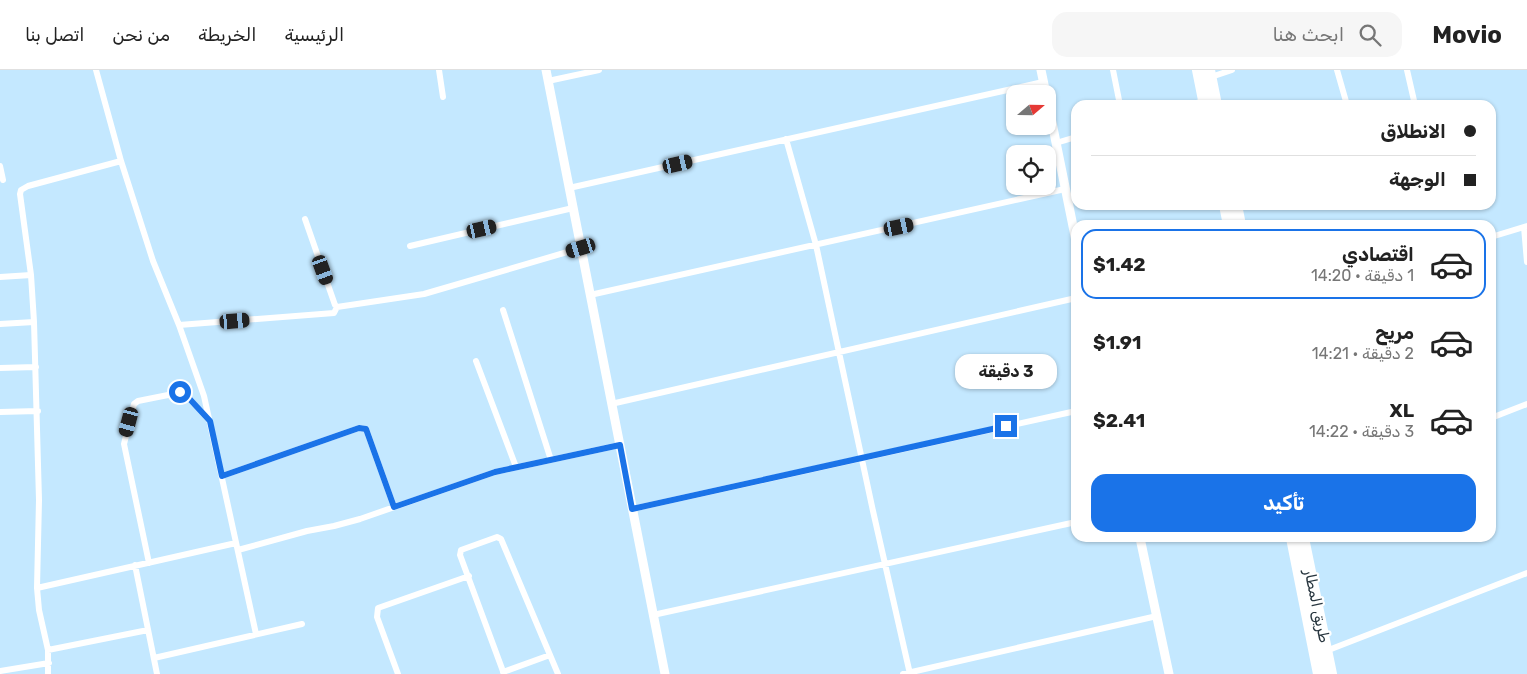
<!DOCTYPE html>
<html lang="ar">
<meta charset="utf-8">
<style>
:root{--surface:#fff;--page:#f6f6f6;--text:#222;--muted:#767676;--line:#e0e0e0;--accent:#1a73e8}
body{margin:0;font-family:Rubik,Vazirmatn,sans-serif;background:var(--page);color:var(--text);direction:rtl;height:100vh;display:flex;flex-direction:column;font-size:19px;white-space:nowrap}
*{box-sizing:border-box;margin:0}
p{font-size:16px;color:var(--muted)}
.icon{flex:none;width:28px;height:28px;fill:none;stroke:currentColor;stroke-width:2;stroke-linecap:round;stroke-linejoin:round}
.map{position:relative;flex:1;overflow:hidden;direction:ltr}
.drawer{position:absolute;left:1071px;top:150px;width:425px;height:322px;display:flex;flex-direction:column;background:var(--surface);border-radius:15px;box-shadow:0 1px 4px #0004;direction:rtl}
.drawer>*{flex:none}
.top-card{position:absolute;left:1071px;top:30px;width:425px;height:110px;border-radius:15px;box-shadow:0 1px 4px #0004;direction:rtl;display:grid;align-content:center;height:110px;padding:0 20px;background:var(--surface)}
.needle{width:32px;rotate:70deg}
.tools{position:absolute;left:1006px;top:15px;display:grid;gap:10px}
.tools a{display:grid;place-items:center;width:50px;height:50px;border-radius:10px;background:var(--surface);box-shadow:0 1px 4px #0004;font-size:25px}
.end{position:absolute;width:22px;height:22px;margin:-11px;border:6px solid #1a73e8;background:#fff;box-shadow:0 0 0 2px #fff}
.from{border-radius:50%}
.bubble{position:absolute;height:35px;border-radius:15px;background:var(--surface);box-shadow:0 1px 4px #0004;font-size:16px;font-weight:700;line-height:35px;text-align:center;direction:rtl}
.car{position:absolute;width:15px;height:30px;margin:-15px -8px;border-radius:6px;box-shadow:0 0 4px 1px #0007;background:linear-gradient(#222 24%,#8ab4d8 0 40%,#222 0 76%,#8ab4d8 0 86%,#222 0)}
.top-card b{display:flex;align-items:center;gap:18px;height:48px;font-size:19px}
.top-card b+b{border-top:1px solid var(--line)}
.top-card i{width:12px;height:12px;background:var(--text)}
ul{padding:9px 0 0;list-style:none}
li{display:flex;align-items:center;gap:15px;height:70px;margin:0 10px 8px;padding:0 10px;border:2px solid transparent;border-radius:15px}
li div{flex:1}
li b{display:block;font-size:19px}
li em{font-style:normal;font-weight:700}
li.current{border-color:var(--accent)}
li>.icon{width:45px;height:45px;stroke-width:1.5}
.action{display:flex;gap:10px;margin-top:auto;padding:10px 20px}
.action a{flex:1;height:58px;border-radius:15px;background:var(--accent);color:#fff;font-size:20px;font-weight:700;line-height:58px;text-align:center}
header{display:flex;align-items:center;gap:30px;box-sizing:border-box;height:70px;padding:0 25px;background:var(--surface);border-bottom:1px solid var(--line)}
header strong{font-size:24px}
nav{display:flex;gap:28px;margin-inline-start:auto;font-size:18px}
.search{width:350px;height:45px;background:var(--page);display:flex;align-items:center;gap:12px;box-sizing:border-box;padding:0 18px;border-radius:15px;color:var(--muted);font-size:19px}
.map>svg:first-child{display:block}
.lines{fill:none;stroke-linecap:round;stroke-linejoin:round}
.street{stroke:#fff;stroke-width:6}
.secondary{stroke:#fff;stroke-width:9}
.highway{stroke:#fff;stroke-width:12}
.route{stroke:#1a73e8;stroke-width:6}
.labels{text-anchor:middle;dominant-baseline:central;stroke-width:4.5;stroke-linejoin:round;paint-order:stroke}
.street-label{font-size:15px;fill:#28363f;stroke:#fff}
</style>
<header>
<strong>Movio</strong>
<div class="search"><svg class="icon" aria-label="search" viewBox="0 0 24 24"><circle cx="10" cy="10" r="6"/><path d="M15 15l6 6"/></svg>ابحث هنا</div>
<nav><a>الرئيسية</a><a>الخريطة</a><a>من نحن</a><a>اتصل بنا</a></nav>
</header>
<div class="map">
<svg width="1527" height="604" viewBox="0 0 1527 604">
<rect width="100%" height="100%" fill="#c4e8ff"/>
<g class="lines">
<path class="street" d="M 96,0 L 121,91 L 153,191 L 179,255 L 204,326 L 256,564
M 439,0 L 443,27
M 1113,0 L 1120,35
M 1337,0 L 1347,35
M 1407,0 L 1415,35
M 1211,7 L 1232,0
M 548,11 L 599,0
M 1190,35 L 1204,31
M 786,69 L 816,175 L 873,441 L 910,604
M 1056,73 L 1076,67
M 0,96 L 3,110
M 569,118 L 1043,12
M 305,149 L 335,235 L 337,237 L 424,224 L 581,178
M 1524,157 L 1527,192
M 1491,167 L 1527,156
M 410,176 L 573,138
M 0,207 L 31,205
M 590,225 L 1065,119
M 503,240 L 551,390
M 0,254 L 34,252
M 179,255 L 334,243 L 337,237
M 476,291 L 516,397
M 0,298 L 36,297
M 611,334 L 1076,228
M 0,342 L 38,341
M 1491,348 L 1527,334
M 222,406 L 359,358 L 366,359 L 394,437
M 632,439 L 1076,341
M 238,480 L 307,461 L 334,456 L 360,449 L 495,402 L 620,375
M 149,493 L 124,374 L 134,334 L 138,331 L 183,322 L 209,350
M 135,495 L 157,604
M 37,518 L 236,473
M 653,545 L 1076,452
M 48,580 L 148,560
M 1326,581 L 1527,503
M 154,588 L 302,554
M 0,601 L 49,593
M 503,602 L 550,585
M 48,604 L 48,580 L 39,540 L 37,518 L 39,430 L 34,252 L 31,205 L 20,124 L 21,120 L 28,116 L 121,91
M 398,604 L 377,547 L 378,538 L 469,506
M 504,604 L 460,485 L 461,480 L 497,467 L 501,469 L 558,604
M 903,604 L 1157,546"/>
<path class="secondary" d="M 546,0 L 665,604
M 1041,0 L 1046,24
M 1048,33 L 1076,171
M 1140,468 L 1169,604"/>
<path class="highway" d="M 1198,0 L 1205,35
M 1209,0 L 1216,35
M 1225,135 L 1229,155
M 1236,135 L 1240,155
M 1292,468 L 1319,604
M 1303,468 L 1331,604"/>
</g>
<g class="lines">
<path class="route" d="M 180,322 L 185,324 L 210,351 L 222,406 L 359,358 L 366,359 L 394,437 L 495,402 L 620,375 L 632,439 L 1006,356"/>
</g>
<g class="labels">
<g class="street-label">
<text transform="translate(1317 536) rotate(78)">طريق المطار</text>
</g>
</g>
</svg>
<div class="tools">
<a><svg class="needle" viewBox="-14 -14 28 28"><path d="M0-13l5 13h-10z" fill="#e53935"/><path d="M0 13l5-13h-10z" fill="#767676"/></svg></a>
<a><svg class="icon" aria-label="locate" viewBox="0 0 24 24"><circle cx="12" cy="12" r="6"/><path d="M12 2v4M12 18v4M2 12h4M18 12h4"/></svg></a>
</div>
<i class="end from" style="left:180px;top:322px"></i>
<i class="end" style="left:1006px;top:356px"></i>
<div class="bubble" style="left:955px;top:284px;width:102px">3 دقيقة</div>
<i class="car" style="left:678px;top:94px;rotate:77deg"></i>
<i class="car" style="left:899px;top:157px;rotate:78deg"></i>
<i class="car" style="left:482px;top:159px;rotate:77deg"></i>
<i class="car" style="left:581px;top:178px;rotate:253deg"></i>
<i class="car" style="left:323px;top:200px;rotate:160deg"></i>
<i class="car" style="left:235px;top:251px;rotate:85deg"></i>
<i class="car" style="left:129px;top:352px;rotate:195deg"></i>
<div class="top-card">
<b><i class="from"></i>الانطلاق</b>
<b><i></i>الوجهة</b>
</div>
<section class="drawer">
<ul>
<li class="current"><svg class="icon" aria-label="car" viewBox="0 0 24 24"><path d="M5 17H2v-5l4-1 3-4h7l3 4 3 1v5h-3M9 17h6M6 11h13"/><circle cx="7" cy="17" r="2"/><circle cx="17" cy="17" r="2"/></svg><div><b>اقتصادي</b><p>1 دقيقة · 14:20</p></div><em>$1.42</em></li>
<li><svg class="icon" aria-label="car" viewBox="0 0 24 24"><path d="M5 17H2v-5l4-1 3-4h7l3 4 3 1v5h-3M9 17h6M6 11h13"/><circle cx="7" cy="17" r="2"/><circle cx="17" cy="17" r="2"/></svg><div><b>مريح</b><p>2 دقيقة · 14:21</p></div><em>$1.91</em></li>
<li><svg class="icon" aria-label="car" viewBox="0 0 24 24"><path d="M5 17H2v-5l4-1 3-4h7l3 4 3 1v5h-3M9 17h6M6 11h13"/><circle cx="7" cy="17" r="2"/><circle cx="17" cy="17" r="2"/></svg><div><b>XL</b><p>3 دقيقة · 14:22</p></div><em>$2.41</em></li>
</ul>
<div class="action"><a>تأكيد</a></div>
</section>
</div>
